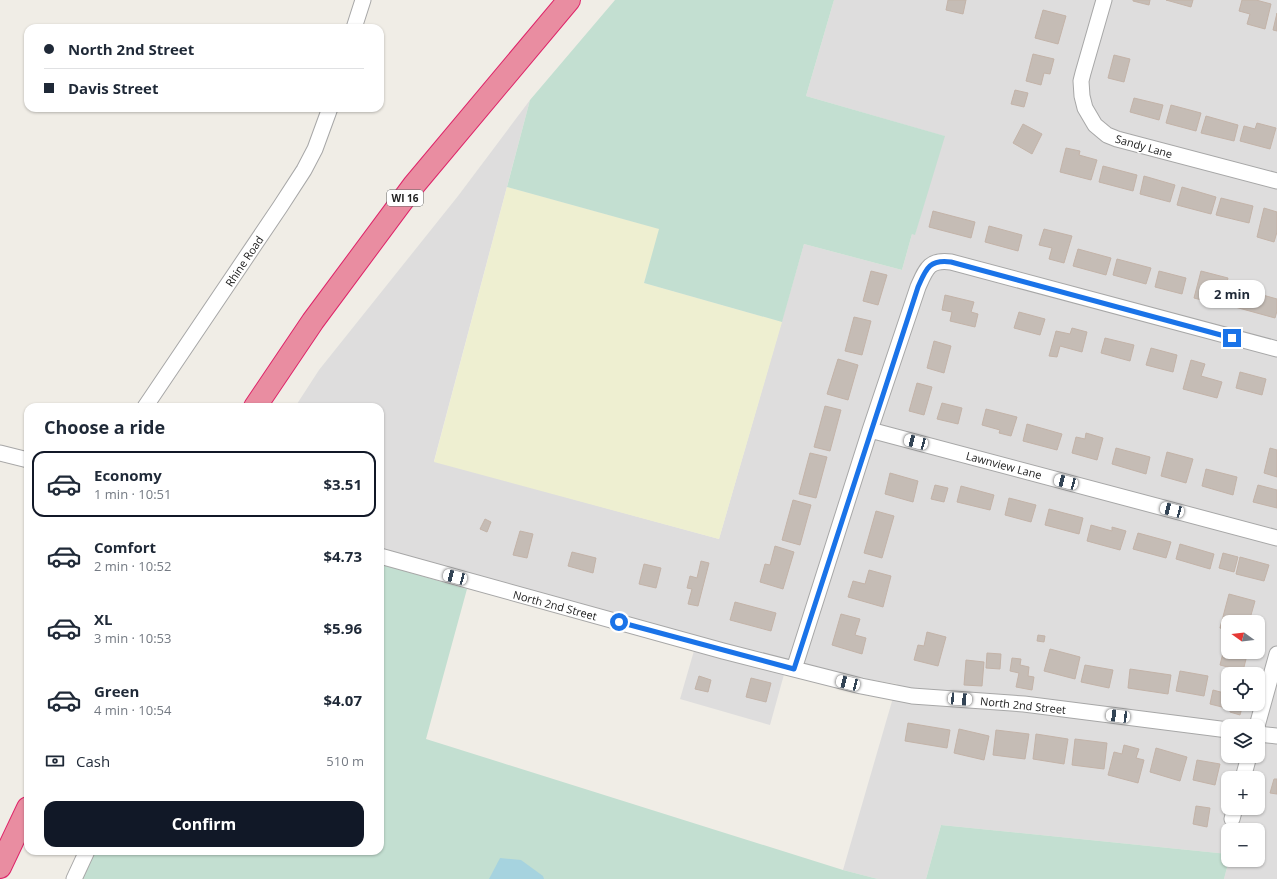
<!DOCTYPE html>
<meta charset="utf-8">
<style>
:root{--surface:#fff;--page:#f6f6f7;--text:#1f2937;--muted:#747a83;--line:#e0e1e3;--accent:#111827}
body{margin:0;font-family:"Open Sans",sans-serif;background:var(--page);color:var(--text);height:100vh;display:flex;flex-direction:column;font-size:15px;white-space:nowrap}
*{box-sizing:border-box;margin:0}
p{font-size:13px;color:var(--muted)}
.icon{flex:none;width:22px;height:22px;fill:none;stroke:currentColor;stroke-width:2;stroke-linecap:round;stroke-linejoin:round}
.map{position:relative;flex:1;overflow:hidden}
.sheet{position:absolute;left:24px;top:403px;width:360px;height:452px;display:flex;flex-direction:column;background:var(--surface);border-radius:12px;box-shadow:0 1px 3px #0004}
.sheet>*{flex:none}
.banner{position:absolute;left:24px;top:24px;width:360px;height:88px;border-radius:12px;box-shadow:0 1px 3px #0004;display:grid;align-content:center;height:88px;padding:0 20px;background:var(--surface)}
.needle{width:26px;rotate:285deg}
.fabs{position:absolute;left:1221px;top:615px;display:grid;gap:8px}
.fabs a{display:grid;place-items:center;width:44px;height:44px;border-radius:8px;background:var(--surface);box-shadow:0 1px 3px #0004;font-size:20px}
.end{position:absolute;width:18px;height:18px;margin:-9px;border:5px solid #1a73e8;background:#fff;box-shadow:0 0 0 2px #fff}
.from{border-radius:50%}
.bubble{position:absolute;height:28px;border-radius:12px;background:var(--surface);box-shadow:0 1px 3px #0004;font-size:13px;font-weight:700;line-height:28px;text-align:center}
.car{position:absolute;width:12px;height:24px;margin:-12px -6px;border-radius:5px;box-shadow:0 0 3px 1px #0007;background:linear-gradient(#fff 24%,#345 0 40%,#fff 0 76%,#345 0 86%,#fff 0)}
.banner b{display:flex;align-items:center;gap:14px;height:38px;font-size:15px}
.banner b+b{border-top:1px solid var(--line)}
.banner i{width:10px;height:10px;background:var(--text)}
ul{padding:0;list-style:none}
li{display:flex;align-items:center;gap:12px;height:66px;margin:0 8px 6px;padding:0 12px;border:2px solid transparent;border-radius:12px}
li div{flex:1}
li b{display:block;font-size:15px}
li em{font-style:normal;font-weight:700}
li.on{border-color:var(--accent)}
li>.icon{width:36px;height:36px;stroke-width:1.5}
h2{padding:0 20px;font-size:18px;line-height:48px}
.pay{display:flex;align-items:center;gap:10px;height:44px;padding:0 20px;font-size:15px}
.pay p{margin-inline-start:auto}
.action{display:flex;gap:8px;margin-top:auto;padding:8px 20px}
.action a{flex:1;height:46px;border-radius:12px;background:var(--accent);color:#fff;font-size:16px;font-weight:700;line-height:46px;text-align:center}
.map>svg:first-child{display:block}
.residential{fill:#dedddd;fill-rule:evenodd}
.farmland{fill:#eeefd1}
.wetland{fill:#c3dfd1}
.water{fill:#a6d3df}
.building{fill:#c5bcb5;stroke:#c3b3a8}
.lines{fill:none;stroke-linecap:round;stroke-linejoin:round}
.minor-casing{stroke:#a7a7a7;stroke-width:17}
.highway-casing{stroke:#de2469;stroke-width:24}
.minor{stroke:#fff;stroke-width:15}
.highway{stroke:#e98da1;stroke-width:22}
.route{stroke:#1a73e8;stroke-width:5}
.labels{text-anchor:middle;dominant-baseline:central;stroke-width:3;stroke-linejoin:round;paint-order:stroke}
.shield{fill:#fff;stroke:#636363;stroke-width:1}
.shield-label{font-size:10px;font-weight:bold;fill:#202020}
.street-label{font-size:11px;fill:#202020;stroke:#fff}
</style>
<div class="map">
<svg width="1277" height="879" viewBox="0 0 1277 879">
<rect width="100%" height="100%" fill="#f0ede6"/>
<path class="residential" d="M 834,0 L 1277,0 L 1277,879 L 1224,879 L 1229,860 L 1258,860 L 1258,830 L 1228,830 L 1228,854 L 941,825 L 926,879 L 878,879 L 843,870 L 897,684 L 854,677 L 788,660 L 770,725 L 680,699 L 698,637 L 380,552 L 380,407 L 295,407 L 319,370 L 458,196 L 530,100 L 434,461 L 719,539 L 804,244 L 902,270 L 912,234 L 915,234 L 944,136 L 806,96 ZM 1228,622 L 1258,622 L 1258,652 L 1228,652 ZM 1228,674 L 1258,674 L 1258,704 L 1228,704 ZM 1228,726 L 1258,726 L 1258,756 L 1228,756 ZM 1228,778 L 1258,778 L 1258,808 L 1228,808 Z"/>
<path class="farmland" d="M 507,187 L 660,229 L 644,283 L 782,322 L 719,539 L 434,462 Z"/>
<path class="wetland" d="M 615,0 L 834,0 L 806,96 L 945,136 L 915,235 L 912,234 L 902,270 L 804,244 L 782,322 L 644,283 L 659,229 L 507,187 L 530,100 Z
M 380,564 L 467,589 L 426,739 L 843,870 L 878,879 L 78,879 L 92,851 L 380,851 Z
M 941,825 L 1228,854 L 1229,860 L 1224,879 L 926,879 Z"/>
<path class="water" d="M 500,858 L 521,860 L 543,876 L 544,879 L 489,879 Z"/>
<path class="building" d="M 948,0 L 966,0 L 963,14 L 946,10 Z
M 1133,0 L 1150,0 L 1149,5 L 1133,1 Z
M 1166,0 L 1193,0 L 1191,7 Z
M 1242,0 L 1256,0 L 1271,4 L 1265,29 L 1247,24 L 1250,14 L 1239,11 Z
M 1043,10 L 1066,16 L 1058,44 L 1035,38 Z
M 1277,13 L 1277,31 L 1273,30 Z
M 1033,54 L 1054,59 L 1050,74 L 1044,73 L 1041,85 L 1026,81 Z
M 1114,55 L 1130,59 L 1124,82 L 1108,78 Z
M 1015,90 L 1028,93 L 1024,107 L 1011,104 Z
M 1134,98 L 1163,105 L 1159,120 L 1130,112 Z
M 1171,105 L 1201,113 L 1196,131 L 1166,123 Z
M 1206,116 L 1238,125 L 1234,141 L 1201,133 Z
M 1257,123 L 1276,128 L 1270,149 L 1240,141 L 1244,126 L 1255,129 Z
M 1023,124 L 1042,134 L 1032,154 L 1013,143 Z
M 1066,148 L 1080,151 L 1079,155 L 1097,160 L 1091,180 L 1060,172 Z
M 1103,166 L 1137,175 L 1133,191 L 1099,182 Z
M 1144,176 L 1175,185 L 1170,202 L 1140,194 Z
M 1182,187 L 1216,197 L 1211,214 L 1177,205 Z
M 1221,198 L 1253,206 L 1249,223 L 1216,215 Z
M 1264,208 L 1277,212 L 1277,232 L 1274,242 L 1257,237 Z
M 933,211 L 975,222 L 971,238 L 929,227 Z
M 989,226 L 1022,235 L 1018,251 L 985,242 Z
M 1044,229 L 1072,236 L 1064,263 L 1049,259 L 1052,248 L 1039,245 Z
M 1078,249 L 1111,258 L 1106,275 L 1073,266 Z
M 1117,259 L 1151,268 L 1146,284 L 1113,275 Z
M 871,271 L 887,275 L 878,305 L 863,301 Z
M 1159,271 L 1186,278 L 1182,294 L 1155,287 Z
M 1201,271 L 1228,278 L 1224,294 L 1212,291 L 1209,302 L 1194,298 Z
M 1241,289 L 1277,299 L 1277,311 L 1275,318 L 1235,307 Z
M 945,295 L 974,302 L 971,312 L 978,314 L 975,327 L 950,321 L 952,312 L 942,310 Z
M 1019,312 L 1045,319 L 1040,335 L 1014,328 Z
M 854,317 L 871,321 L 862,355 L 845,351 Z
M 1072,328 L 1087,332 L 1082,352 L 1060,346 L 1057,357 L 1049,356 L 1056,331 L 1070,334 Z
M 1105,338 L 1134,345 L 1130,361 L 1101,353 Z
M 934,341 L 951,346 L 944,373 L 927,368 Z
M 1151,348 L 1177,355 L 1173,372 L 1146,365 Z
M 838,359 L 858,365 L 848,400 L 827,394 Z
M 1191,360 L 1205,364 L 1201,376 L 1222,382 L 1217,398 L 1183,389 Z
M 1240,372 L 1266,379 L 1262,395 L 1236,388 Z
M 917,383 L 932,387 L 924,415 L 909,411 Z
M 942,403 L 962,408 L 958,424 L 937,419 Z
M 825,406 L 841,410 L 830,451 L 814,447 Z
M 986,409 L 1017,417 L 1011,436 L 999,433 L 1000,430 L 982,425 Z
M 1027,424 L 1062,434 L 1057,450 L 1023,441 Z
M 1086,433 L 1103,438 L 1097,460 L 1072,453 L 1076,437 L 1085,439 Z
M 1116,448 L 1150,457 L 1146,474 L 1112,464 Z
M 1270,448 L 1277,450 L 1277,477 L 1264,473 Z
M 1167,452 L 1193,459 L 1186,483 L 1161,476 Z
M 810,453 L 827,457 L 816,498 L 799,494 Z
M 1206,469 L 1237,477 L 1233,495 L 1202,486 Z
M 890,473 L 918,481 L 913,502 L 885,494 Z
M 935,485 L 948,488 L 944,502 L 931,499 Z
M 1258,485 L 1277,490 L 1277,508 L 1253,502 Z
M 961,486 L 994,495 L 990,510 L 957,502 Z
M 1009,498 L 1036,505 L 1031,522 L 1005,515 Z
M 793,500 L 811,505 L 800,545 L 782,540 Z
M 1049,509 L 1083,518 L 1079,534 L 1045,525 Z
M 876,511 L 894,516 L 882,558 L 864,553 Z
M 485,519 L 491,522 L 487,532 L 480,529 Z
M 1091,525 L 1112,531 L 1112,527 L 1126,531 L 1120,550 L 1087,541 Z
M 520,531 L 533,534 L 527,558 L 513,555 Z
M 1138,533 L 1171,542 L 1166,558 L 1133,549 Z
M 1180,544 L 1214,554 L 1210,569 L 1176,559 Z
M 775,546 L 794,552 L 783,589 L 760,582 L 765,564 L 770,565 Z
M 572,552 L 596,558 L 593,573 L 568,566 Z
M 1223,553 L 1238,557 L 1234,572 L 1219,568 Z
M 1240,557 L 1269,565 L 1264,581 L 1236,574 Z
M 701,561 L 709,563 L 698,606 L 688,604 L 692,589 L 687,588 L 690,576 L 697,578 Z
M 644,564 L 661,568 L 656,588 L 639,584 Z
M 869,570 L 891,576 L 883,607 L 848,597 L 853,581 L 865,584 Z
M 1229,594 L 1255,601 L 1249,622 L 1228,622 L 1228,630 L 1220,628 Z
M 735,602 L 776,613 L 771,631 L 730,620 Z
M 841,614 L 860,619 L 855,635 L 866,638 L 862,654 L 832,645 Z
M 927,632 L 946,637 L 938,666 L 914,660 L 918,645 L 924,646 Z
M 1038,635 L 1045,636 L 1044,642 L 1037,641 Z
M 1050,649 L 1080,657 L 1075,679 L 1044,671 Z
M 1224,649 L 1228,650 L 1228,652 L 1236,652 L 1247,655 L 1243,671 L 1220,665 Z
M 987,653 L 1001,654 L 1000,669 L 986,668 Z
M 1012,658 L 1021,659 L 1020,665 L 1029,667 L 1028,676 L 1034,677 L 1032,690 L 1016,687 L 1019,673 L 1010,671 Z
M 966,660 L 984,662 L 982,686 L 964,685 Z
M 1085,665 L 1113,670 L 1109,688 L 1081,682 Z
M 1130,669 L 1171,675 L 1168,694 L 1128,688 Z
M 1180,671 L 1208,676 L 1204,696 L 1176,691 Z
M 699,676 L 711,680 L 708,692 L 695,689 Z
M 751,678 L 771,683 L 766,702 L 746,697 Z
M 1213,690 L 1228,694 L 1228,704 L 1243,704 L 1240,715 L 1230,712 L 1230,709 L 1210,704 Z
M 908,723 L 950,730 L 947,748 L 905,741 Z
M 959,729 L 989,736 L 984,760 L 954,753 Z
M 996,730 L 1029,734 L 1025,759 L 993,755 Z
M 1036,734 L 1068,739 L 1064,764 L 1033,759 Z
M 1075,739 L 1107,743 L 1104,769 L 1072,765 Z
M 1124,745 L 1139,749 L 1136,758 L 1144,760 L 1138,783 L 1108,775 L 1114,752 L 1122,754 Z
M 1156,748 L 1187,757 L 1180,781 L 1150,772 Z
M 1197,760 L 1220,764 L 1215,785 L 1193,780 Z
M 1274,779 L 1277,779 L 1277,794 L 1270,793 Z
M 1196,806 L 1210,808 L 1207,827 L 1193,824 Z"/>
<g class="lines">
<g class="minor-casing">
<path id="minor" d="M 1104,0 L 1083,73 L 1081,81 L 1082,96 L 1085,108 L 1095,125 L 1107,135 L 1117,139 L 1277,181
M 354,28 L 363,0
M 145,407 L 280,207 L 304,170 L 315,149 L 330,108
M 870,430 L 1277,538
M 0,453 L 28,460
M 380,556 L 723,651 L 861,686 L 912,696 L 1024,704 L 1228,730
M 794,669 L 870,430 L 918,287 C 926,269 929,259 951,262 L 1277,349
M 1257,726 L 1277,654
M 1258,734 L 1277,736
M 1243,778 L 1249,756
M 1232,819 L 1235,808
M 74,879 L 87,851"/>
</g>
<g class="highway-casing">
<path id="highway" d="M 255,407 L 313,321 L 414,185 L 569,0
M 0,867 L 28,808"/>
</g>
<use href="#minor" class="minor"/>
<use href="#highway" class="highway"/>
</g>
<g class="lines">
<path class="route" d="M 619,622 L 794,669 L 918,287 C 926,269 929,259 951,262 L 1232,338"/>
</g>
<g class="labels">
<rect class="shield" x="387" y="190" width="36" height="16" rx="3"/>
<g class="shield-label">
<text x="405" y="198">WI 16</text>
</g>
<g class="street-label">
<text transform="translate(1144 146) rotate(16)">Sandy Lane</text>
<text transform="translate(244 261) rotate(-56)">Rhine Road</text>
<text transform="translate(1004 465) rotate(15)">Lawnview Lane</text>
<text transform="translate(555 605) rotate(15)">North 2nd Street</text>
<text transform="translate(1023 705) rotate(6)">North 2nd Street</text>
</g>
</g>
</svg>
<div class="fabs">
<a><svg class="needle" viewBox="-14 -14 28 28"><path d="M0-13l5 13h-10z" fill="#e53935"/><path d="M0 13l5-13h-10z" fill="#747a83"/></svg></a>
<a><svg class="icon" aria-label="locate" viewBox="0 0 24 24"><circle cx="12" cy="12" r="6"/><path d="M12 2v4M12 18v4M2 12h4M18 12h4"/></svg></a>
<a><svg class="icon" aria-label="layers" viewBox="0 0 24 24"><path d="M12 4l9 5-9 5-9-5zM3 14l9 5 9-5"/></svg></a>
<a>+</a>
<a>−</a>
</div>
<i class="end from" style="left:619px;top:622px"></i>
<i class="end" style="left:1232px;top:338px"></i>
<div class="bubble" style="left:1199px;top:280px;width:66px">2 min</div>
<i class="car" style="left:916px;top:442px;rotate:285deg"></i>
<i class="car" style="left:1066px;top:482px;rotate:285deg"></i>
<i class="car" style="left:1172px;top:510px;rotate:285deg"></i>
<i class="car" style="left:455px;top:577px;rotate:285deg"></i>
<i class="car" style="left:848px;top:683px;rotate:284deg"></i>
<i class="car" style="left:960px;top:699px;rotate:94deg"></i>
<i class="car" style="left:1118px;top:716px;rotate:277deg"></i>
<div class="banner">
<b><i class="from"></i>North 2nd Street</b>
<b><i></i>Davis Street</b>
</div>
<section class="sheet">
<h2>Choose a ride</h2>
<ul>
<li class="on"><svg class="icon" aria-label="car" viewBox="0 0 24 24"><path d="M5 17H2v-5l4-1 3-4h7l3 4 3 1v5h-3M9 17h6M6 11h13"/><circle cx="7" cy="17" r="2"/><circle cx="17" cy="17" r="2"/></svg><div><b>Economy</b><p>1 min · 10:51</p></div><em>$3.51</em></li>
<li><svg class="icon" aria-label="car" viewBox="0 0 24 24"><path d="M5 17H2v-5l4-1 3-4h7l3 4 3 1v5h-3M9 17h6M6 11h13"/><circle cx="7" cy="17" r="2"/><circle cx="17" cy="17" r="2"/></svg><div><b>Comfort</b><p>2 min · 10:52</p></div><em>$4.73</em></li>
<li><svg class="icon" aria-label="car" viewBox="0 0 24 24"><path d="M5 17H2v-5l4-1 3-4h7l3 4 3 1v5h-3M9 17h6M6 11h13"/><circle cx="7" cy="17" r="2"/><circle cx="17" cy="17" r="2"/></svg><div><b>XL</b><p>3 min · 10:53</p></div><em>$5.96</em></li>
<li><svg class="icon" aria-label="car" viewBox="0 0 24 24"><path d="M5 17H2v-5l4-1 3-4h7l3 4 3 1v5h-3M9 17h6M6 11h13"/><circle cx="7" cy="17" r="2"/><circle cx="17" cy="17" r="2"/></svg><div><b>Green</b><p>4 min · 10:54</p></div><em>$4.07</em></li>
</ul>
<div class="pay"><svg class="icon" aria-label="cash" viewBox="0 0 24 24"><path d="M3 7h18v10H3z"/><circle cx="12" cy="12" r="2"/></svg>Cash<p>510 m</p></div>
<div class="action"><a>Confirm</a></div>
</section>
</div>
